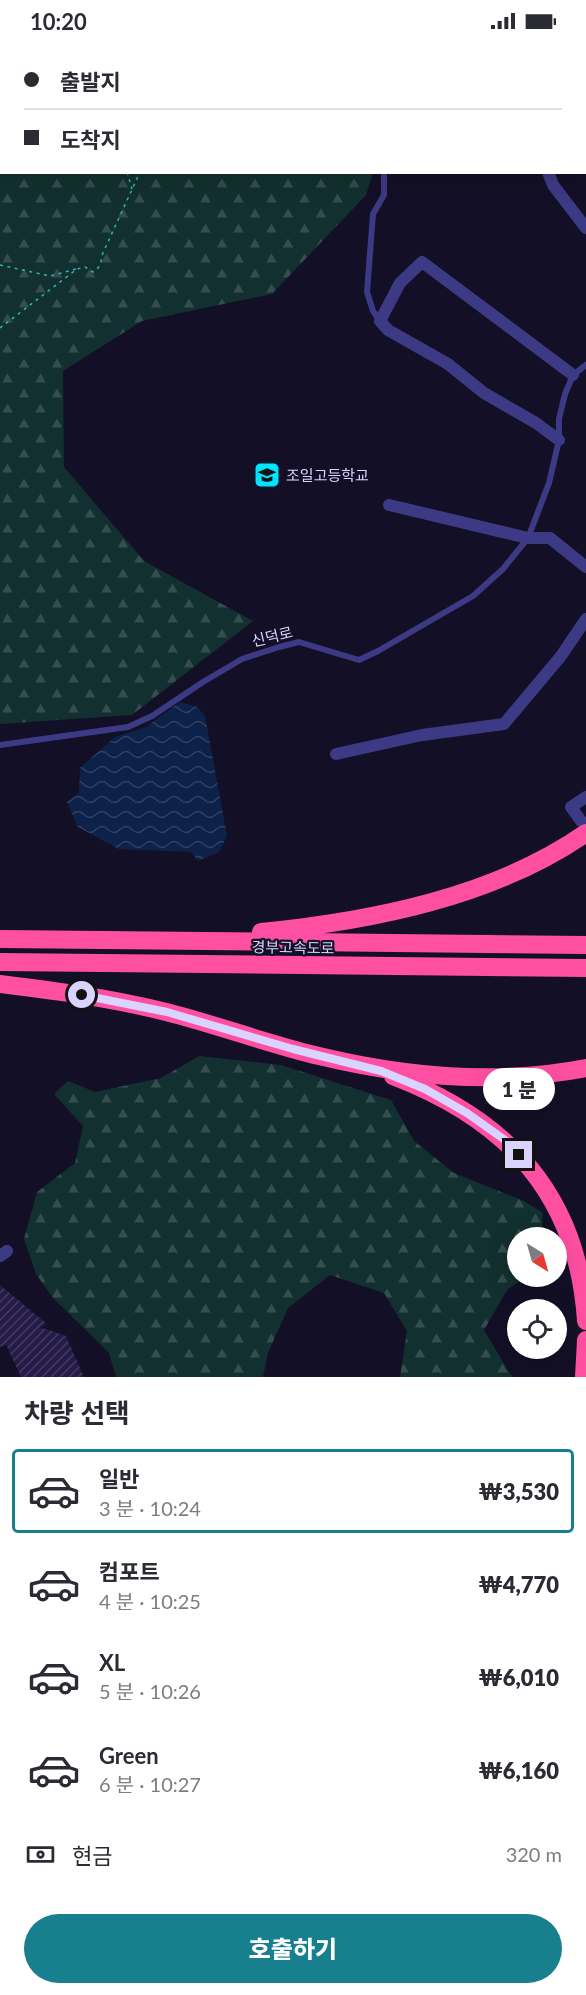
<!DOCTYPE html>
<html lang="ko">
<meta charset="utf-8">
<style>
:root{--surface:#fff;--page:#f7f7f7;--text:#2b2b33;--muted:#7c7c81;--line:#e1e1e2;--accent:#187f8f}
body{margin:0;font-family:Lato,"Noto Sans KR",sans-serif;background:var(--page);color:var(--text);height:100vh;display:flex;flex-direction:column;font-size:22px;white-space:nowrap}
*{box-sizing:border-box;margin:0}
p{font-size:20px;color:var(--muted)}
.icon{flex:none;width:33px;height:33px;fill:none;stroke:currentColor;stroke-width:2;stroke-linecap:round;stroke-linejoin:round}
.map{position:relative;height:1335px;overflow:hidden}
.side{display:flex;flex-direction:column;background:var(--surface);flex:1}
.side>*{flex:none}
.hud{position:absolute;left:0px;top:0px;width:586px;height:132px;box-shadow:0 6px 24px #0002;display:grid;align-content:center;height:132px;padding:0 24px;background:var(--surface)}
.needle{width:39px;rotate:143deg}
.tools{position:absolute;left:507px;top:1185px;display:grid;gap:12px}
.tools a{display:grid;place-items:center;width:60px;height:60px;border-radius:50%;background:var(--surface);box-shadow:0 6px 24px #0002;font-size:30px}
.end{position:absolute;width:27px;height:27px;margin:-14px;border:8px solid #d9d4ff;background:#111;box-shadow:0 0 0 3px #111}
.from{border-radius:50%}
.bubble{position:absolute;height:42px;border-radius:21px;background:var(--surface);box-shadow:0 6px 24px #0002;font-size:20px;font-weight:800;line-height:42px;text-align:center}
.hud b{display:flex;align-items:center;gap:21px;height:57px;font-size:22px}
.hud b+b{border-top:2px solid var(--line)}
.hud i{width:15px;height:15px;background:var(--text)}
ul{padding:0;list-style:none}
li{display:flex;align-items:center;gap:18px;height:84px;margin:0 12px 9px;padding:0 12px;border:3px solid transparent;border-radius:6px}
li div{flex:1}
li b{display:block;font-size:22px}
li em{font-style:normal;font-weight:800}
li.selected{border-color:var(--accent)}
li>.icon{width:54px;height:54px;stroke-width:1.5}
h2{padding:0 24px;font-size:27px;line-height:72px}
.pay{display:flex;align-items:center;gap:15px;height:66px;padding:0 24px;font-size:22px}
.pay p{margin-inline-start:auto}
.cta{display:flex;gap:12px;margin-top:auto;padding:12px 24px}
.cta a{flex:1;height:69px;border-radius:36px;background:var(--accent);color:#fff;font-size:24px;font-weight:800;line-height:69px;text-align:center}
.status{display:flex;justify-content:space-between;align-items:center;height:42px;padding:0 30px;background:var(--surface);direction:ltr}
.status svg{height:16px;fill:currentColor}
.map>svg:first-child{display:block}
.forest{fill:url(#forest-firs)}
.water{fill:url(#water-waves)}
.building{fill:url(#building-hatch)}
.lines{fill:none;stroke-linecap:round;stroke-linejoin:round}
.path{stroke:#2fb8b0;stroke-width:1.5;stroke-dasharray:3 4.5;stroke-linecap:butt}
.lane{stroke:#3d3a85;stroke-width:6}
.street{stroke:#3d3a85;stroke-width:12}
.highway{stroke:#ff4fa3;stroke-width:18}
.route{stroke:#d9d4ff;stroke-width:8}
.labels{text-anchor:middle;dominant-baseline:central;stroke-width:4.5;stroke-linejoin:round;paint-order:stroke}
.poi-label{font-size:15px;fill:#d9d4ff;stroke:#130f26;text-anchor:start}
.street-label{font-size:15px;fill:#d9d4ff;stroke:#130f26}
</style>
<div class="status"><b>10:20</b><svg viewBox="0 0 49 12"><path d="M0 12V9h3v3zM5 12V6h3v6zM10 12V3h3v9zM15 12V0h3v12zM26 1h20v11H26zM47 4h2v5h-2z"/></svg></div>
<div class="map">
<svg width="586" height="1335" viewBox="0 0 586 1335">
<defs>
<pattern id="forest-firs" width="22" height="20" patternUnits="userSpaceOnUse" patternTransform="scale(1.5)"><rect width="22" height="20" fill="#12302f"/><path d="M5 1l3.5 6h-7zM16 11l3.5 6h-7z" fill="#344d4e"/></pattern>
<pattern id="water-waves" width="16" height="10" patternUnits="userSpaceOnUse" patternTransform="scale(1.5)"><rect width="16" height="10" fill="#0c2248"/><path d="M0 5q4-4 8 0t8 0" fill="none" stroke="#2f4163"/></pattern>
<pattern id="building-hatch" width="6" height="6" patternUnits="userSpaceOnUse" patternTransform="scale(1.5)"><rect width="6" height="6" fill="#241b47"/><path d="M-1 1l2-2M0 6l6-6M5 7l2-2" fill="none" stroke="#433b63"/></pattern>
</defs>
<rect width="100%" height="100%" fill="#130f26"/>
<path class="forest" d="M 0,0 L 332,0 L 333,1 L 2,2 L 2,130 L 373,131 L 366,153 L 272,252 L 142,279 L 63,329 L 64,425 L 144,519 L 253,579 L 132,673 L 0,682 Z
M 484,0 L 586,0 L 586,89 L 585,2 L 484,2 Z
M 199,1014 L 281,1023 L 391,1058 L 414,1099 L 454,1131 L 524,1159 L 543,1171 L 541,1195 L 518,1196 L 518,1234 L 525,1235 L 507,1248 L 484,1288 L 509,1330 L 513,1335 L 400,1335 L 407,1289 L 384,1251 L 330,1233 L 288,1266 L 268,1311 L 263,1335 L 116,1335 L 109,1311 L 53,1256 L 36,1232 L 24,1197 L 37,1150 L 75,1121 L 83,1084 L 54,1052 L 68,1039 L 95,1050 L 161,1036 Z"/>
<path class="water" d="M 180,660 L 197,665 L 205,674 L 227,794 L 219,810 L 198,819 L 191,810 L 119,807 L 78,785 L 67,760 L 79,751 L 80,726 L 115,695 L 146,685 Z"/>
<path class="building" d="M 0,1243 L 47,1282 L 40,1285 L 66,1294 L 84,1335 L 21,1335 L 6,1303 L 0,1305 Z"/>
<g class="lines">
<path class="path" d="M 10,0 L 10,2
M 33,0 L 34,2
M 265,0 L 266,2
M 295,0 L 299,2
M 14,2 L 16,0
M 0,51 L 2,50
M 127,130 L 132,147
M 0,223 L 50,234 L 76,227
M 0,286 L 77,227 L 85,225 L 93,230 C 100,226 101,221 102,213 L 140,130"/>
<path class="lane" d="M 375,0 L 375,2
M 379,278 L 373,269 L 367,250 L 373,172 L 384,153 L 384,130
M 0,703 L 128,685 L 152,674 L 203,640 L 242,617 L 279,605 L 299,600 L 359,618 L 378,609 L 473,554 L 503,527 L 528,496 L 549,441 L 559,398 L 559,377 L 565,352 L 573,333 L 586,323"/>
<path class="street" d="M 482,2 L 483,1
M 548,130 L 553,143 L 586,186
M 559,398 L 536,381 L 484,351 L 448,322 L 388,288 L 380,279 L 400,241 L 422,220 L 573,333
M 389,463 L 528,496 L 550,496 L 586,525
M 336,712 L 422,693 L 504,682 L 561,614 L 586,577
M 581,779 L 571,765 L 586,755
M 0,1214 L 7,1209"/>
<path class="highway" d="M 261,890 C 371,879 494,855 586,791
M 0,897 L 586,903
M 0,920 L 586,926
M 0,942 C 56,949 111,956 166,970 C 218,983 268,1002 319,1014 C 406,1035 498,1043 586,1026
M 393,1034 C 508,1078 578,1153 586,1279
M 584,1335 L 586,1298"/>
</g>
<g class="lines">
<path class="route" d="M 82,953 L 167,970 L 293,1007 L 381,1029 L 425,1047 L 467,1071 L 505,1098 L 519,1113"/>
</g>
<defs>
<g id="school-square" transform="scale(1.35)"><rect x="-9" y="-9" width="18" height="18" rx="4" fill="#00e5ff" stroke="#130f26"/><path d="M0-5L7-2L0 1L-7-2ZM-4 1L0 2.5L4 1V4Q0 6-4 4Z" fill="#111"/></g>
</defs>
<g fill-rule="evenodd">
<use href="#school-square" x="267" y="433"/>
</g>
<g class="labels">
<g class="poi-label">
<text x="286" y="433">조일고등학교</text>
</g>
<g class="street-label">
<text transform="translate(272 594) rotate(-14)">신덕로</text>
<text transform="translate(293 905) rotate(1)">경부고속도로</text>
</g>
</g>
</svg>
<div class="tools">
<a><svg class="needle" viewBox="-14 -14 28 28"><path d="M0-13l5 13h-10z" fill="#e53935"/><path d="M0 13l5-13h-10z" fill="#7c7c81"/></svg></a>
<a><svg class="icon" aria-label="locate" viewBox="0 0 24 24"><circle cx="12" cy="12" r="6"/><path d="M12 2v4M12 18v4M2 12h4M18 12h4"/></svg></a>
</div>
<i class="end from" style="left:82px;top:953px"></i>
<i class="end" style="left:519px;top:1113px"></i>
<div class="bubble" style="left:483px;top:1026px;width:72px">1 분</div>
<div class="hud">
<b><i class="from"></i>출발지</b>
<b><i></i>도착지</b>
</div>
</div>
<section class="side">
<h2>차량 선택</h2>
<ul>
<li class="selected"><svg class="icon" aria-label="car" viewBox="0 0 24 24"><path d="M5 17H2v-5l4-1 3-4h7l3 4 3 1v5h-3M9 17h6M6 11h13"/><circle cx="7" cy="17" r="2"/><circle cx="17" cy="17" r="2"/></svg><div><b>일반</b><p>3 분 · 10:24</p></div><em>₩3,530</em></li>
<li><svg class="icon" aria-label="car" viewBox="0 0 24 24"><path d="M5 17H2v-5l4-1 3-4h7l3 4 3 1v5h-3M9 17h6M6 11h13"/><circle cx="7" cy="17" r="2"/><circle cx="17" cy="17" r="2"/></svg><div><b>컴포트</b><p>4 분 · 10:25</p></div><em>₩4,770</em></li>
<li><svg class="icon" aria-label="car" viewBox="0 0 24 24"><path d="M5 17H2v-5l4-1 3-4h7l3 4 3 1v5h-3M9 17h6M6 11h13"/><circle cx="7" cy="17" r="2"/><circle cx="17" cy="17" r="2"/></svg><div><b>XL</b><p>5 분 · 10:26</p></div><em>₩6,010</em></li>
<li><svg class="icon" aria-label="car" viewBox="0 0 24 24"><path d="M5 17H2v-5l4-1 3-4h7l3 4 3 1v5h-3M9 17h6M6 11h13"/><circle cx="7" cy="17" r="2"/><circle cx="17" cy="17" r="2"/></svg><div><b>Green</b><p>6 분 · 10:27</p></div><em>₩6,160</em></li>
</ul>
<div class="pay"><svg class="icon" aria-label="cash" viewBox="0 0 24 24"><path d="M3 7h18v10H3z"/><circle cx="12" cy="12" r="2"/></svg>현금<p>320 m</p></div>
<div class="cta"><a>호출하기</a></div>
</section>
